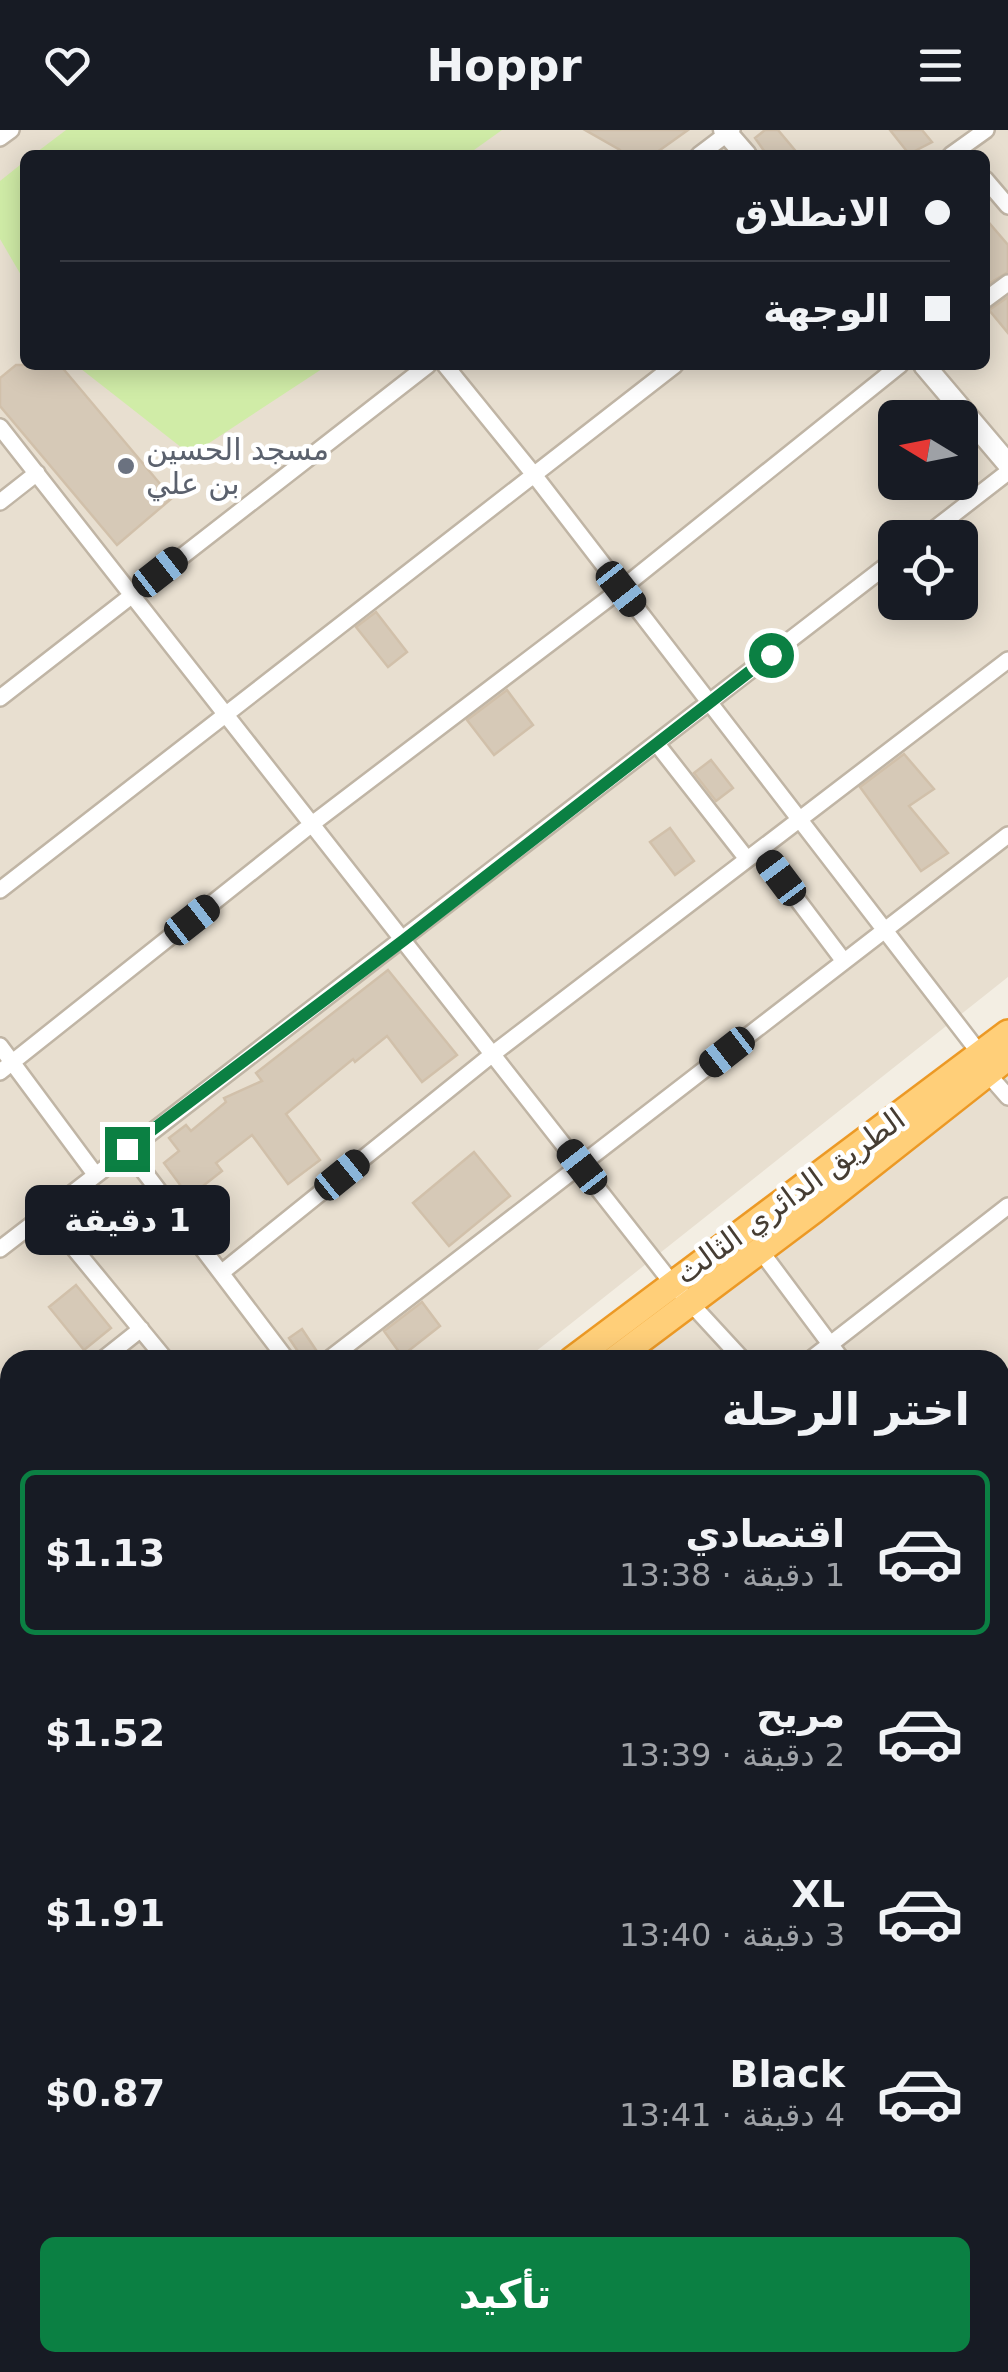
<!DOCTYPE html>
<html lang="ar">
<meta charset="utf-8">
<style>
:root{--surface:#171b24;--page:#242831;--text:#f1f3f6;--muted:#9ea1a6;--line:#363941;--accent:#0b8043}
body{margin:0;font-family:"DejaVu Sans","Noto Sans Arabic",sans-serif;background:var(--page);color:var(--text);direction:rtl;height:100vh;display:flex;flex-direction:column;font-size:38px;white-space:nowrap}
*{box-sizing:border-box;margin:0}
p{font-size:32px;color:var(--muted)}
.icon{flex:none;width:55px;height:55px;fill:none;stroke:currentColor;stroke-width:2;stroke-linecap:round;stroke-linejoin:round}
.map{position:relative;flex:1;overflow:hidden;direction:ltr}
.drawer{position:absolute;left:0px;top:1220px;width:1010px;height:1022px;display:flex;flex-direction:column;background:var(--surface);border-radius:30px 30px 0 0;box-shadow:0 5px 25px #0003;direction:rtl}
.drawer>*{flex:none}
.guide{position:absolute;left:20px;top:20px;width:970px;height:220px;border-radius:15px;box-shadow:0 5px 25px #0003;direction:rtl;display:grid;align-content:center;height:220px;padding:0 40px;background:var(--surface)}
.needle{width:65px;rotate:280deg}
.buttons{position:absolute;left:878px;top:270px;display:grid;gap:20px}
.buttons a{display:grid;place-items:center;width:100px;height:100px;border-radius:15px;background:var(--surface);box-shadow:0 5px 25px #0003;font-size:50px}
.end{position:absolute;width:45px;height:45px;margin:-22px;border:12px solid #0b8043;background:#fff;box-shadow:0 0 0 5px #fff}
.from{border-radius:50%}
.bubble{position:absolute;height:70px;border-radius:15px;background:var(--surface);box-shadow:0 5px 25px #0003;font-size:32px;font-weight:700;line-height:70px;text-align:center;direction:rtl}
.car{position:absolute;width:30px;height:60px;margin:-30px -15px;border-radius:12px;box-shadow:0 0 8px 2px #0007;background:linear-gradient(#222 24%,#8ab4d8 0 40%,#222 0 76%,#8ab4d8 0 86%,#222 0)}
.guide b{display:flex;align-items:center;gap:35px;height:95px;font-size:38px}
.guide b+b{border-top:2px solid var(--line)}
.guide i{width:25px;height:25px;background:var(--text)}
ul{padding:0;list-style:none}
li{display:flex;align-items:center;gap:30px;height:165px;margin:0 20px 15px;padding:0 20px;border:5px solid transparent;border-radius:15px}
li div{flex:1}
li b{display:block;font-size:38px}
li em{font-style:normal;font-weight:700}
li.active{border-color:var(--accent)}
li>.icon{width:90px;height:90px;stroke-width:1.5}
h2{padding:0 40px;font-size:45px;line-height:120px}
.primary-button{display:flex;gap:20px;margin-top:auto;padding:20px 40px}
.primary-button a{flex:1;height:115px;border-radius:15px;background:var(--accent);color:#fff;font-size:40px;font-weight:700;line-height:115px;text-align:center}
header{display:flex;justify-content:space-between;align-items:center;height:130px;padding:0 40px;background:var(--surface);font-size:45px;font-weight:700}
.map>svg:first-child{display:block}
.residential{fill:#e8dfd0;fill-rule:evenodd}
.green{fill:#d0eca7}
.building{fill:#d6c9b7;stroke:#d1c0aa;stroke-width:2.5}
.lines{fill:none;stroke-linecap:round;stroke-linejoin:round}
.minor-casing{stroke:#c0b5a5;stroke-width:20}
.tertiary-casing{stroke:#c0b5a5;stroke-width:25}
.primary-casing{stroke:#efba56;stroke-width:30}
.trunk-casing{stroke:#ec9925;stroke-width:30}
.minor{stroke:#fff;stroke-width:15}
.tertiary{stroke:#fff;stroke-width:20}
.primary{stroke:#ffda90;stroke-width:25}
.trunk{stroke:#ffcf79;stroke-width:25}
.route{stroke:#0b8043;stroke-width:12}
.worship-dot{fill:#6b7280;stroke:#fff;stroke-width:4}
.labels{text-anchor:middle;dominant-baseline:central;stroke-width:9;stroke-linejoin:round;paint-order:stroke}
.worship-label{font-size:30px;fill:#5b616d;stroke:#fff;text-anchor:start}
.street-label{font-size:30px;fill:#463d33;stroke:#fff}
</style>
<header><svg class="icon" aria-label="menu" viewBox="0 0 24 24"><path d="M4 6h16M4 12h16M4 18h16"/></svg>Hoppr<svg class="icon" aria-label="heart" viewBox="0 0 24 24"><path d="M12 20l-8-8c-3-5 5-10 8-4 3-6 11-1 8 4z"/></svg></header>
<div class="map">
<svg width="1008" height="2242" viewBox="0 0 1008 2242">
<rect width="100%" height="100%" fill="#f3eee3"/>
<path class="residential" d="M 0,0 L 1008,0 L 1008,847 L 525,1230 L 10,1230 L 10,1606 L 0,1608 ZM 25,25 L 985,25 L 985,235 L 25,235 ZM 895,288 L 960,288 L 960,352 L 895,352 ZM 895,408 L 960,408 L 960,472 L 895,472 Z
M 1008,937 L 1008,1329 L 1000,1318 L 1000,1230 L 636,1230 Z
M 1008,1763 L 1008,2232 L 1000,2229 L 1000,1770 Z
M 855,2232 L 876,2242 L 104,2242 L 103,2233 Z"/>
<path class="green" d="M 66,0 L 502,0 L 467,25 L 33,25 Z
M 25,31 L 25,152 L 0,109 L 0,51 Z
M 76,235 L 328,235 L 191,325 Z
M 1000,1371 L 1008,1381 L 1008,1740 L 1000,1746 Z"/>
<path class="building" d="M 585,0 L 688,0 L 653,25 L 623,25 L 620,20 Z
M 765,0 L 778,0 L 799,25 L 767,25 L 755,8 Z
M 890,0 L 922,0 L 932,12 L 909,24 Z
M 985,88 L 1008,115 L 1008,142 L 985,156 Z
M 1008,167 L 1008,203 L 989,180 Z
M 16,235 L 60,235 L 172,368 L 117,415 L 0,276 L 0,248 Z
M 376,482 L 407,522 L 388,537 L 356,497 Z
M 507,560 L 533,595 L 494,625 L 467,590 Z
M 904,624 L 934,659 L 909,676 L 948,723 L 921,741 L 860,657 Z
M 711,630 L 733,658 L 716,671 L 694,643 Z
M 670,698 L 694,731 L 675,745 L 650,712 Z
M 388,840 L 457,925 L 422,952 L 387,906 L 355,932 L 353,929 L 286,984 L 320,1030 L 288,1054 L 252,1005 L 216,1033 L 222,1041 L 189,1067 L 164,1033 L 179,1021 L 169,1008 L 186,995 L 191,1001 L 226,972 L 224,968 L 262,951 L 256,943 Z
M 474,1022 L 510,1066 L 449,1116 L 413,1073 Z
M 76,1155 L 111,1198 L 84,1220 L 49,1177 Z
M 422,1172 L 440,1196 L 402,1226 L 384,1201 Z
M 302,1199 L 316,1220 L 303,1229 L 289,1208 Z"/>
<g class="lines">
<g class="minor-casing">
<path id="minor" d="M 0,8 L 11,0
M 699,25 L 732,0
M 951,25 L 986,0
M 985,49 L 1008,76
M 985,170 L 1008,153
M 445,235 L 535,346 L 981,925
M 0,297 L 672,1153 L 743,1230
M 0,372 L 37,343
M 923,408 L 1008,342
M 0,568 L 428,235
M 657,614 L 747,729
M 760,720 L 843,830
M 0,760 L 675,235
M 0,916 L 95,1044
M 0,942 L 312,694 L 621,459 L 900,235
M 987,943 L 1008,967
M 127,1019 L 287,1230
M 45,1083 L 166,1230
M 0,1119 L 895,429
M 760,1120 L 842,1230
M 221,1143 L 494,923 L 1008,530
M 102,1230 L 141,1199
M 328,1230 L 1008,705
M 810,1230 L 1008,1076
M 1000,1260 L 1008,1254
M 0,1310 L 10,1302
M 1000,1338 L 1008,1348
M 0,1489 L 10,1482
M 0,1529 L 10,1537
M 1000,1754 L 1008,1747
M 1000,1906 L 1008,1900
M 1000,2061 L 1008,2055
M 1000,2203 L 1008,2207
M 499,2232 L 507,2242
M 701,2232 L 709,2242
M 786,2232 L 801,2242
M 0,2238 L 24,2242
M 173,2242 L 186,2232
M 375,2242 L 388,2232
M 566,2242 L 577,2232
M 757,2242 L 765,2232"/>
</g>
<g class="tertiary-casing">
<path id="tertiary" d="M 724,0 L 746,25
M 924,235 L 1008,334"/>
</g>
<g class="primary-casing">
<path id="primary" d="M 0,1989 L 10,1990
M 0,2031 L 10,2023"/>
</g>
<g class="trunk-casing">
<path id="trunk" d="M 572,1230 L 1008,903
M 614,1230 L 814,1080 L 1008,927
M 0,1652 L 10,1648
M 0,1670 L 10,1672
M 0,1769 L 10,1774
M 0,1847 L 10,1851
M 875,2232 L 894,2242
M 969,2232 L 989,2242"/>
</g>
<use href="#minor" class="minor"/>
<use href="#tertiary" class="tertiary"/>
<use href="#primary" class="primary"/>
<use href="#trunk" class="trunk"/>
</g>
<g class="lines">
<path class="route" d="M 127,1019 L 404,810 L 771,525"/>
</g>
<circle class="worship-dot" cx="126" cy="336" r="10"/>
<g class="labels">
<g class="worship-label">
<text x="146" y="319">مسجد الحسين<tspan x="146" dy="34">بن علي</tspan></text>
</g>
<g class="street-label">
<text transform="translate(790 1066) rotate(-36)">الطريق الدائري الثالث</text>
</g>
</g>
</svg>
<div class="buttons">
<a><svg class="needle" viewBox="-14 -14 28 28"><path d="M0-13l5 13h-10z" fill="#e53935"/><path d="M0 13l5-13h-10z" fill="#9ea1a6"/></svg></a>
<a><svg class="icon" aria-label="locate" viewBox="0 0 24 24"><circle cx="12" cy="12" r="6"/><path d="M12 2v4M12 18v4M2 12h4M18 12h4"/></svg></a>
</div>
<i class="end from" style="left:771px;top:525px"></i>
<i class="end" style="left:127px;top:1019px"></i>
<div class="bubble" style="left:25px;top:1055px;width:205px">1 دقيقة</div>
<i class="car" style="left:160px;top:442px;rotate:52deg"></i>
<i class="car" style="left:621px;top:459px;rotate:142deg"></i>
<i class="car" style="left:781px;top:748px;rotate:323deg"></i>
<i class="car" style="left:192px;top:790px;rotate:52deg"></i>
<i class="car" style="left:727px;top:922px;rotate:232deg"></i>
<i class="car" style="left:582px;top:1037px;rotate:322deg"></i>
<i class="car" style="left:342px;top:1045px;rotate:51deg"></i>
<div class="guide">
<b><i class="from"></i>الانطلاق</b>
<b><i></i>الوجهة</b>
</div>
<section class="drawer">
<h2>اختر الرحلة</h2>
<ul>
<li class="active"><svg class="icon" aria-label="car" viewBox="0 0 24 24"><path d="M5 17H2v-5l4-1 3-4h7l3 4 3 1v5h-3M9 17h6M6 11h13"/><circle cx="7" cy="17" r="2"/><circle cx="17" cy="17" r="2"/></svg><div><b>اقتصادي</b><p>1 دقيقة · 13:38</p></div><em>$1.13</em></li>
<li><svg class="icon" aria-label="car" viewBox="0 0 24 24"><path d="M5 17H2v-5l4-1 3-4h7l3 4 3 1v5h-3M9 17h6M6 11h13"/><circle cx="7" cy="17" r="2"/><circle cx="17" cy="17" r="2"/></svg><div><b>مريح</b><p>2 دقيقة · 13:39</p></div><em>$1.52</em></li>
<li><svg class="icon" aria-label="car" viewBox="0 0 24 24"><path d="M5 17H2v-5l4-1 3-4h7l3 4 3 1v5h-3M9 17h6M6 11h13"/><circle cx="7" cy="17" r="2"/><circle cx="17" cy="17" r="2"/></svg><div><b>XL</b><p>3 دقيقة · 13:40</p></div><em>$1.91</em></li>
<li><svg class="icon" aria-label="car" viewBox="0 0 24 24"><path d="M5 17H2v-5l4-1 3-4h7l3 4 3 1v5h-3M9 17h6M6 11h13"/><circle cx="7" cy="17" r="2"/><circle cx="17" cy="17" r="2"/></svg><div><b>Black</b><p>4 دقيقة · 13:41</p></div><em>$0.87</em></li>
</ul>
<div class="primary-button"><a>تأكيد</a></div>
</section>
</div>
